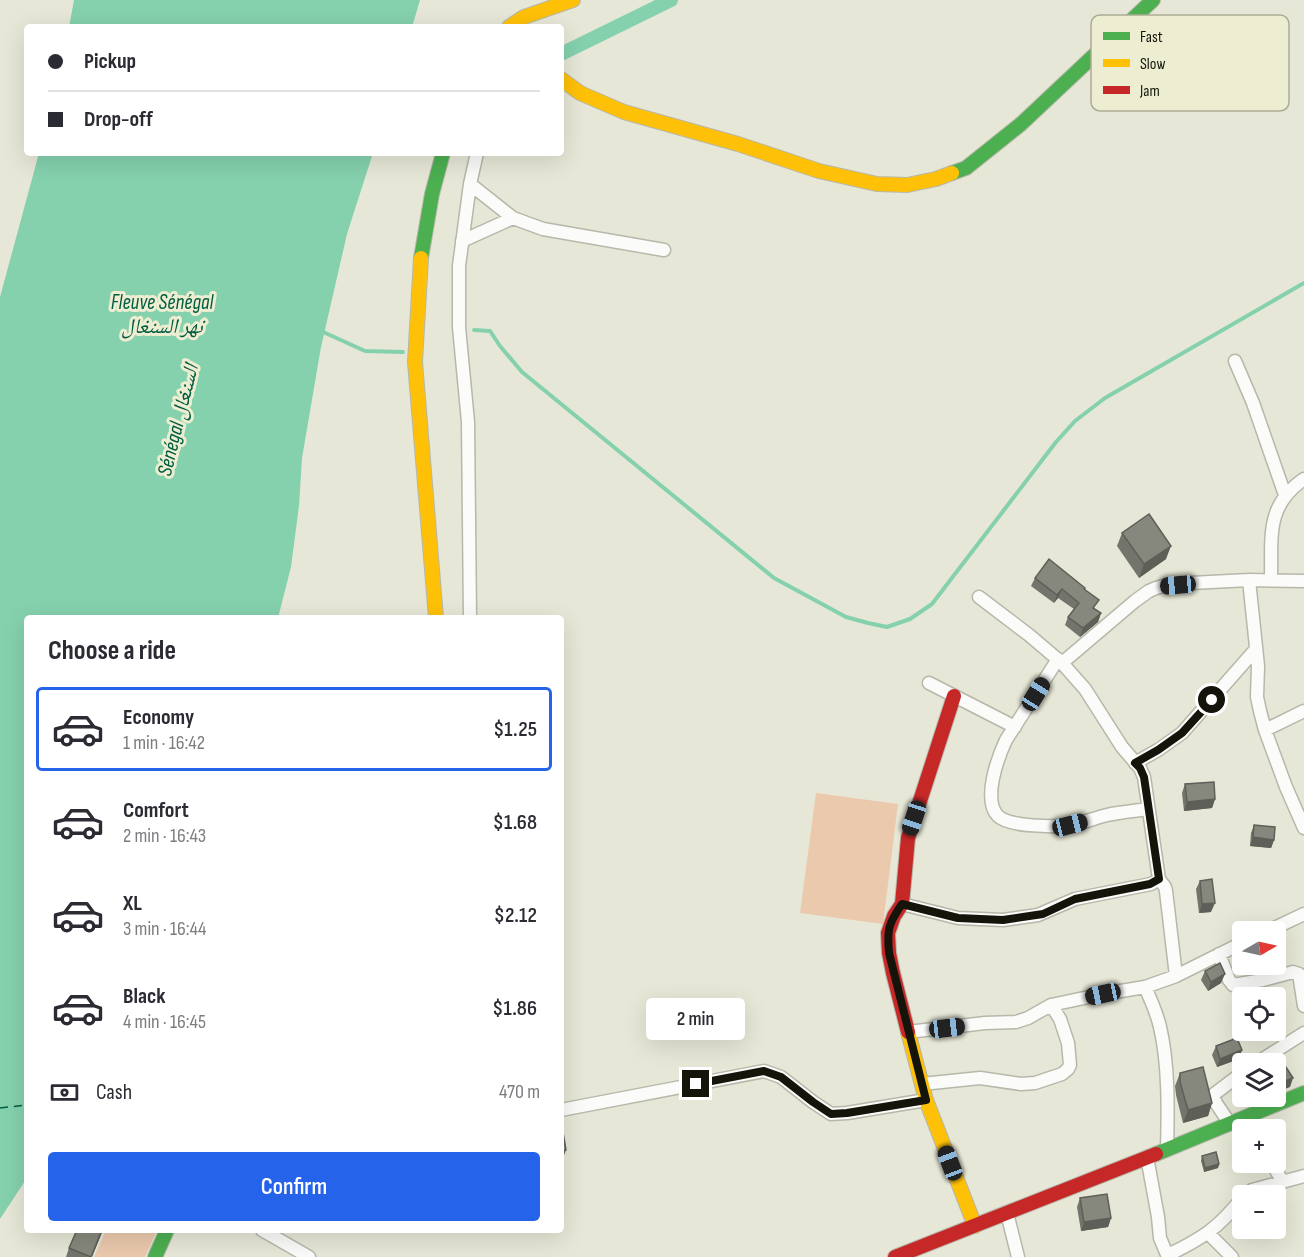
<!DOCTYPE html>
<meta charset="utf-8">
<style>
:root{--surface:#fff;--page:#f7f7f7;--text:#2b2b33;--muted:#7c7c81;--line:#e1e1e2;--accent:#2563eb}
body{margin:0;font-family:"Sofia Sans Condensed","Noto Naskh Arabic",sans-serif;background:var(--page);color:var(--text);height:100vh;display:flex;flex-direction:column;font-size:22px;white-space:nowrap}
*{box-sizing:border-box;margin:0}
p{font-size:20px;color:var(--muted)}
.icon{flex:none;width:33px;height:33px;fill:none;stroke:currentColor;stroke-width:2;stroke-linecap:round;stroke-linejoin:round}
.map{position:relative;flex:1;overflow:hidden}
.drawer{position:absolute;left:24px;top:615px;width:540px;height:618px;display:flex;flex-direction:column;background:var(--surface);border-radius:6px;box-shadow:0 6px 24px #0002}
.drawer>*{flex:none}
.top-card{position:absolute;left:24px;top:24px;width:540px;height:132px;border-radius:6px;box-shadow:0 6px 24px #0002;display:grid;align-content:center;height:132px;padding:0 24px;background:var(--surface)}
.needle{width:39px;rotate:81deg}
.controls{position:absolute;left:1232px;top:921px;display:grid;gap:12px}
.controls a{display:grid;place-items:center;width:54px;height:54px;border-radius:6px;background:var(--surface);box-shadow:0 6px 24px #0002;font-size:30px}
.end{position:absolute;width:27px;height:27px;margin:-14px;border:8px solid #14140a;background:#fff;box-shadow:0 0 0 3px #fff}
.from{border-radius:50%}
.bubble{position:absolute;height:42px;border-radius:6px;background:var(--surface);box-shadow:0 6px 24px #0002;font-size:20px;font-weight:600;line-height:42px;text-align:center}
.car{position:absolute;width:18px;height:36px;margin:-18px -9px;border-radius:8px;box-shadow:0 0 4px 2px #0007;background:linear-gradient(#222 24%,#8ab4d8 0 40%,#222 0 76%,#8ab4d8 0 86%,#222 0)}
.top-card b{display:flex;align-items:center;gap:21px;height:57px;font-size:22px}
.top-card b+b{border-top:2px solid var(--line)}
.top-card i{width:15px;height:15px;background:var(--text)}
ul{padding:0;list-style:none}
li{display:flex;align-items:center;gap:18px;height:84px;margin:0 12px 9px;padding:0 12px;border:3px solid transparent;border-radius:6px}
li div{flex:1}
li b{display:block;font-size:22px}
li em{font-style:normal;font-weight:600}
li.selected{border-color:var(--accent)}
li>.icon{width:54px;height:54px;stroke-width:1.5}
h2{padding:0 24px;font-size:27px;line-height:72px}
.pay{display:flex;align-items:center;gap:15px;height:66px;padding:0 24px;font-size:22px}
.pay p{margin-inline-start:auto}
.cta{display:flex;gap:12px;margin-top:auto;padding:12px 24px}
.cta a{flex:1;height:69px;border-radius:6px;background:var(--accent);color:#fff;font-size:24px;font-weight:600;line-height:69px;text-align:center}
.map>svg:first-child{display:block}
.green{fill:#eac9ad}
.water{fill:#85d1ae}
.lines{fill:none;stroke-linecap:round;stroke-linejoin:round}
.stream{stroke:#85d1ae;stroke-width:4}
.canal{stroke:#85d1ae;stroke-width:14}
.ferry{stroke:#005c41;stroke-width:1.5;stroke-dasharray:8 6;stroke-linecap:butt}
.street-casing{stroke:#b7b7aa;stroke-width:15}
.fast-casing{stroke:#b7b7aa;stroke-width:16}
.slow-casing{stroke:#b7b7aa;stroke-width:16}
.jam-casing{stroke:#b7b7aa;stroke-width:16}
.street{stroke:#fbfbf9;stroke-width:12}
.fast{stroke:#4caf50;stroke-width:14}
.slow{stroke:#ffc107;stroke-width:14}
.jam{stroke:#c62828;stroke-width:14}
.wall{fill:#73756c}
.shaded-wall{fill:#5e5f58}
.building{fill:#86887d;stroke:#5e5f58;stroke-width:1.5}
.route{stroke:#14140a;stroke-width:8}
.labels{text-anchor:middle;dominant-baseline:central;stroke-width:6;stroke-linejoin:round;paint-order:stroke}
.water-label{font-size:21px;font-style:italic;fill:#005c41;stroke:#ededd1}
.key{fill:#ededd1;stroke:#acac95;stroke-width:1.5}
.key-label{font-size:16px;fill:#14140a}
</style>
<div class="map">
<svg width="1304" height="1257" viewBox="0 0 1304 1257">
<rect width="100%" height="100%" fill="#e7e7d7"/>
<path class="green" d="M 816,793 L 898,804 L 883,924 L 800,913 Z
M 106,1230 L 157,1230 L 145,1257 L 94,1257 Z"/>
<path class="water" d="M 74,0 L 420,0 L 412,27 L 69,27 Z
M 39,153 L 373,153 L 347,234 L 321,347 L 302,458 L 299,506 L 291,567 L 278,618 L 27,618 L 27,1178 L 0,1219 L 0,297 Z"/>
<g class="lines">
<path class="stream" d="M 474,330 L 490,331 L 500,346 L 522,372 L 774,578 L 846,617 L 868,623 L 887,627 L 910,619 L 932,604 L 1056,442 L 1075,421 L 1105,398 L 1304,283
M 321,331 L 365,351 L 403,352"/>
<path class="canal" d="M 561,54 L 671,0"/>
<path class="ferry" d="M 0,1108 L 27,1105"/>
<g class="street-casing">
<path id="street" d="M 470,184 L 513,218 L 543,229 L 664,250
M 462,241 L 513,218
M 1235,361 L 1253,403 L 1285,495
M 1249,580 L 1258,666 L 1257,697 L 1260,711 L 1265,730 L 1286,787 L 1304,828
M 1271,580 C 1272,537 1265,506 1304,479
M 979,597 L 1029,635 L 1062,663 L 1085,689 L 1122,747 L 1140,768 L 1144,777 L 1159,879 L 1165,887 L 1166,891 L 1176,976
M 470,618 L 468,422 L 459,327 L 459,266 L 470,184 L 477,153
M 1058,659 L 1006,740 C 998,757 982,800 998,816 C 1009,827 1055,827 1070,825 C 1083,823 1095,818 1107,815 C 1120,812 1134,811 1148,809
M 1062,663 L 1135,601 L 1149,591 L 1156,588 L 1163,586 L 1191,583 L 1249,580 L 1304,581
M 929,683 L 1015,727
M 1265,730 L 1304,711
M 1135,763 L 1158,750 L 1182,733 L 1256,649
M 902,904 L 958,918 L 1003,920 L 1038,915 L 1075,899 L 1151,884 L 1159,879
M 1266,932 L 1304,914
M 1219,954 L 1229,980 L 1233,985 L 1263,980 L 1293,972 L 1299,974 L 1304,1006
M 1145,987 C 1151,1000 1157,1014 1160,1027 C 1169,1065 1168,1112 1167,1150
M 908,1032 L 985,1023 L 1016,1022 L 1028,1018 L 1051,1005 L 1103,994 L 1145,987 L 1176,976 L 1242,943
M 1255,1064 L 1304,1033
M 922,1084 L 980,1078 L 1021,1084 L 1035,1083 L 1062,1074 L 1068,1069 L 1070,1065 L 1068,1043 L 1060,1019 L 1051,1005
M 561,1110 L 764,1071 L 781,1077 L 813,1102 L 831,1114 L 847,1113 L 926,1100
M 1230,1124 L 1216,1103 L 1213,1095 L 1242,1073
M 1147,1157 L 1158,1217 L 1160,1238 L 1168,1257
M 1271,1162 L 1283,1182
M 1245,1196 L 1252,1190 L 1304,1176
M 1007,1213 L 1018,1257
M 262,1230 L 309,1257
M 1208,1233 L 1232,1257
M 1168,1255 C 1201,1239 1219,1228 1242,1198"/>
</g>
<g class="fast-casing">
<path id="fast" d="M 952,173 L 966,168 L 1021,124 L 1153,0
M 421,258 L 432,194 L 443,153
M 1156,1154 L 1304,1093
M 155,1257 L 167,1230"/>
</g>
<g class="slow-casing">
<path id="slow" d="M 509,27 L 524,17 L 573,0
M 561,79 L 580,93 L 624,112 L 738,144 L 819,171 L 877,184 L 907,185 L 936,179 L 952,173
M 421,258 L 415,362 L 436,618
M 908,1032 L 926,1100 L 975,1226"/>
</g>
<g class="jam-casing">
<path id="jam" d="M 908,1032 L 893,973 L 889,953 L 888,933 L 894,916 L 902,904 L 908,838 L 954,696
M 895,1257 L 1156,1154"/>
</g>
<use href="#street" class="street"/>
<use href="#fast" class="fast"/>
<use href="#slow" class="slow"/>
<use href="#jam" class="jam"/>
</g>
<path class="wall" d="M 1122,533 L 1166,559 L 1139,578 L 1117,546 Z
M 1035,578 L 1085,588 L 1084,590 L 1095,609 L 1101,613 L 1098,622 L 1080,637 L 1065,625 L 1068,617 L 1074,609 L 1058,598 L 1054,603 L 1031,586 Z
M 1185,784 L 1215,799 L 1212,808 L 1184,811 L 1182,793 Z
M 1254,825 L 1274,840 L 1271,848 L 1250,846 L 1251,833 Z
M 1200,881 L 1211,912 L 1199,913 L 1196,889 Z
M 1205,971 L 1221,983 L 1208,991 L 1201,980 Z
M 1216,1046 L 1239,1059 L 1217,1067 L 1212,1055 Z
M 1180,1073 L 1212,1103 L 1208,1116 L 1183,1123 L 1176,1095 L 1175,1086 Z
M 1202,1156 L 1219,1164 L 1218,1168 L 1204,1172 L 1201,1161 Z
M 1080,1198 L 1111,1218 L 1108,1227 L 1081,1231 L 1077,1207 Z
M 69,1248 L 92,1257 L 66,1257 Z"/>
<path class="shaded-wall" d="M 1171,546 L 1166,559 L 1139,578 L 1144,564 Z
M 1062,589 L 1058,598 L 1054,603 L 1057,595 Z
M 1101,613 L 1098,622 L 1080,637 L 1083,628 Z
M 1215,799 L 1212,808 L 1184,811 L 1187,802 Z
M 1253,837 L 1274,840 L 1271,848 L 1250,846 Z
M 1215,903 L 1211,912 L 1199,913 L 1202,904 Z
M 1225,974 L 1221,983 L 1208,991 L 1211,982 Z
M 1242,1050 L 1239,1059 L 1217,1067 L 1220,1059 Z
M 1293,1078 L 1290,1087 L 1275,1093 L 1275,1085 Z
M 1212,1103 L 1208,1116 L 1183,1123 L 1188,1110 Z
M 566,1150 L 561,1163 L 561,1151 Z
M 1219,1164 L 1218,1168 L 1204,1172 L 1205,1168 Z
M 1111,1218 L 1108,1227 L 1081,1231 L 1084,1222 Z
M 102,1230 L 103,1230 L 92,1257 L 91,1257 Z"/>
<path class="building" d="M 1149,514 L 1171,546 L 1144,564 L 1122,533 Z
M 1049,559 L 1085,588 L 1084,589 L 1099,600 L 1093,608 L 1101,613 L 1083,628 L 1068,617 L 1079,603 L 1062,589 L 1057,595 L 1035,578 Z
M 1214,782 L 1215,799 L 1187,802 L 1185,784 Z
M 1254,825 L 1275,827 L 1274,840 L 1253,837 Z
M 1212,879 L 1215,903 L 1202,904 L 1200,881 Z
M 1220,963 L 1225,974 L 1211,982 L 1205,971 Z
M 1237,1038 L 1242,1050 L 1220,1059 L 1216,1046 Z
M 1278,1055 L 1293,1078 L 1275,1085 L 1275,1064 L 1266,1064 Z
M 1203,1067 L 1212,1103 L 1188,1110 L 1180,1082 L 1180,1073 Z
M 562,1126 L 566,1150 L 561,1151 L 561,1127 Z
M 1216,1152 L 1219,1164 L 1205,1168 L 1202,1156 Z
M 1107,1194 L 1111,1218 L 1084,1222 L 1080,1198 Z
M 77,1230 L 102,1230 L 91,1257 L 69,1248 Z"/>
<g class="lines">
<path class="route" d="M 696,1084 L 764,1071 L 781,1077 L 813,1102 L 831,1114 L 847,1113 L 926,1100 L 889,953 C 887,930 888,924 902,904 L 958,918 L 1003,920 L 1043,914 L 1075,899 L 1150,884 L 1159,879 L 1144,777 L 1140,768 L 1135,763 L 1158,750 L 1182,733 L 1212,700"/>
</g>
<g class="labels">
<g class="water-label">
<text x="162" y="302">Fleuve Sénégal<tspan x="162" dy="24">نهر السنغال</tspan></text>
<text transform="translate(178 420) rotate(-76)">Sénégal السنغال</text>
</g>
</g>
<rect x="1091" y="15" width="198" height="96" rx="9" class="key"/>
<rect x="1103" y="32" width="27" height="8" fill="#4caf50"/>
<rect x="1103" y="59" width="27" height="8" fill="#ffc107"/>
<rect x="1103" y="86" width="27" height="8" fill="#c62828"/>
<g class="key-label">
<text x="1140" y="42">Fast</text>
<text x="1140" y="69">Slow</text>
<text x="1140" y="96">Jam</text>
</g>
</svg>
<div class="controls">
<a><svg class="needle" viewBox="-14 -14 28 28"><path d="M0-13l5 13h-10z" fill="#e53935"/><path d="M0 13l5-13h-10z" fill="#7c7c81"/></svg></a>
<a><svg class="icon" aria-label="locate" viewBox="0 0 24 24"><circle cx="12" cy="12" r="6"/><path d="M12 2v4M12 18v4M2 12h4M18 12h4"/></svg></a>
<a><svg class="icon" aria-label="layers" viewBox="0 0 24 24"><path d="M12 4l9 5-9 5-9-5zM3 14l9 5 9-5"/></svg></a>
<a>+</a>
<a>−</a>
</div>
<i class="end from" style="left:1212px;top:700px"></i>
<i class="end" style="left:696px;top:1084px"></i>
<div class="bubble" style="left:646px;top:998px;width:99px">2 min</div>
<i class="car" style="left:1178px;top:585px;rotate:265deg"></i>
<i class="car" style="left:1036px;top:694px;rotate:32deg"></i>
<i class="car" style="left:914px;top:818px;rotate:198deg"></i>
<i class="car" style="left:1070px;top:825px;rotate:76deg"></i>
<i class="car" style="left:1103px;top:994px;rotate:258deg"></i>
<i class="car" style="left:947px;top:1028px;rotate:83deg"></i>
<i class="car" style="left:950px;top:1163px;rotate:339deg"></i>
<div class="top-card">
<b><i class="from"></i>Pickup</b>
<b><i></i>Drop-off</b>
</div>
<section class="drawer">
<h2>Choose a ride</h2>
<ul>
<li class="selected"><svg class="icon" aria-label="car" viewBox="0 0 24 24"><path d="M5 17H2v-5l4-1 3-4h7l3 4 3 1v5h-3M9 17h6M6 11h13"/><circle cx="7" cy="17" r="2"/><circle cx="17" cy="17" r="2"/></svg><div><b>Economy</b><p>1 min · 16:42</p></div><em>$1.25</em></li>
<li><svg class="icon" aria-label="car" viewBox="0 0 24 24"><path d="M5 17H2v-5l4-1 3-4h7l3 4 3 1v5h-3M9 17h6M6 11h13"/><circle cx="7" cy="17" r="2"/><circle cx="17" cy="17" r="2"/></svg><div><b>Comfort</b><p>2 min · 16:43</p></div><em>$1.68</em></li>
<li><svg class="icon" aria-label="car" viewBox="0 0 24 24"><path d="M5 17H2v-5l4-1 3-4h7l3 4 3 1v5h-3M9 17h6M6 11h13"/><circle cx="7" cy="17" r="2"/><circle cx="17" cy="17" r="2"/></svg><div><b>XL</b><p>3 min · 16:44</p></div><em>$2.12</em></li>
<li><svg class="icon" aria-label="car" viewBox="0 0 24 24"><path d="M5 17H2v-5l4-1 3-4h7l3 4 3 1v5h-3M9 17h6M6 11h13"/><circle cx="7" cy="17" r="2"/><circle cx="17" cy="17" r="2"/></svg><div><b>Black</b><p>4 min · 16:45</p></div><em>$1.86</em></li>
</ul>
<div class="pay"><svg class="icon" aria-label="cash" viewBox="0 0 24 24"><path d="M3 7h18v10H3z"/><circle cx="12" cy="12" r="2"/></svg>Cash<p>470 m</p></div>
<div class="cta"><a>Confirm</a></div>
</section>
</div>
